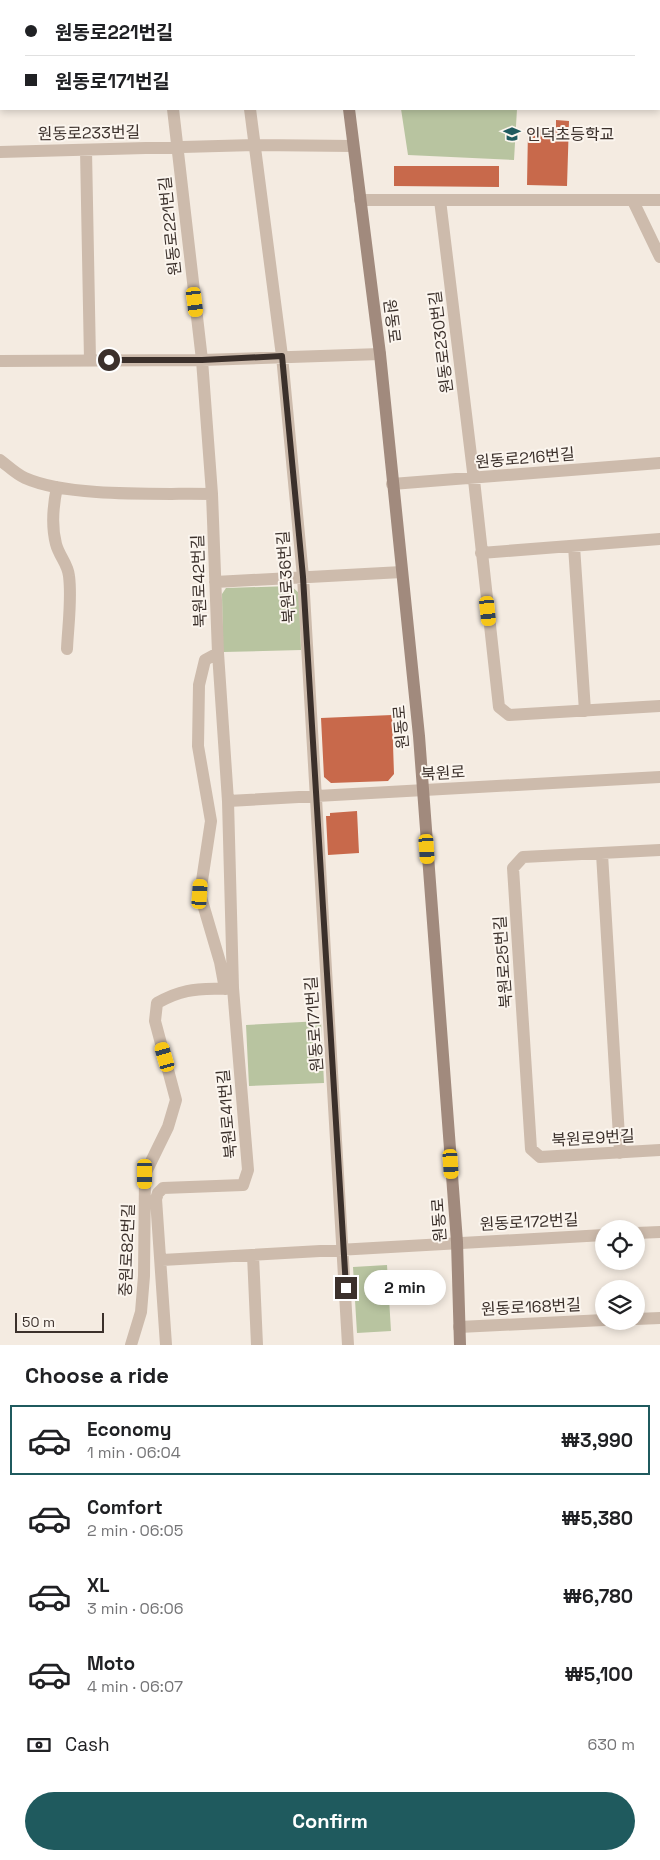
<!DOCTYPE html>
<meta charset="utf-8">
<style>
:root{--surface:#fff;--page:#f6f6f6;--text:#202124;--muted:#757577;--line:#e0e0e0;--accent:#1f5a5e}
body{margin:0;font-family:"Space Grotesk","Noto Sans KR",sans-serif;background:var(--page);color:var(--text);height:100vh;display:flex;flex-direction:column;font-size:19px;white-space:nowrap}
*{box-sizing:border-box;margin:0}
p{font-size:16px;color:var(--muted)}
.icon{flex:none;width:28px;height:28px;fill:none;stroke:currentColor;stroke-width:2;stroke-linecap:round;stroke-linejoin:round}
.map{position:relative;height:1345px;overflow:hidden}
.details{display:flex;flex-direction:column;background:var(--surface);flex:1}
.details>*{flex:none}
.banner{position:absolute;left:0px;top:0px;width:660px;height:110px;box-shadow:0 2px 8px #0003;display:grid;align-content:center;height:110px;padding:0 25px;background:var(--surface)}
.controls{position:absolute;left:595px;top:1220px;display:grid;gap:10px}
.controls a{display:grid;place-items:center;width:50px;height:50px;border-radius:50%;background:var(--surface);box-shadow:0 2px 8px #0003;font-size:25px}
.scale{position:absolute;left:15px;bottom:12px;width:89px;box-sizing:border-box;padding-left:5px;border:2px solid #3b302b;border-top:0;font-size:14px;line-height:18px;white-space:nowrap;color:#3b302b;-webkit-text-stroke:4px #fbf5ee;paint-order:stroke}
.end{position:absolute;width:22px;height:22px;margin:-11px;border:6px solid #3b302b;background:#fff;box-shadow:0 0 0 2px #fff}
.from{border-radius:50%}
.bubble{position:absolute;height:35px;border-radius:18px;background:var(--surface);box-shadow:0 2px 8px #0003;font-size:16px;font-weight:600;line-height:35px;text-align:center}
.car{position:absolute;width:15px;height:30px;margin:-15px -8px;border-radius:6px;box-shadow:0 0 4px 1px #0007;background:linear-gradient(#f5c518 24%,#345 0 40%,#f5c518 0 76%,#345 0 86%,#f5c518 0)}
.banner b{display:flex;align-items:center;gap:18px;height:48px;font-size:19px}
.banner b+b{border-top:1px solid var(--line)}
.banner i{width:12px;height:12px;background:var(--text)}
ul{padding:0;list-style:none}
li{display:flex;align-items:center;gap:15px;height:70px;margin:0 10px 8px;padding:0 15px;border:2px solid transparent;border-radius:0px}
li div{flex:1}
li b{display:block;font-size:19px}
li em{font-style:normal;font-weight:600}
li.on{border-color:var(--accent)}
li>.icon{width:45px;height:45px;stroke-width:1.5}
h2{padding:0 25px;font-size:22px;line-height:60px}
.pay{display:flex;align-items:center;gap:12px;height:55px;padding:0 25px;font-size:19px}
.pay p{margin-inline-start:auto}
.primary-button{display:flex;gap:10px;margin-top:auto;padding:10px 25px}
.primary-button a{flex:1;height:58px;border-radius:30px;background:var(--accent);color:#fff;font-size:20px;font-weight:600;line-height:58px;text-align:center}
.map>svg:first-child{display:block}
.green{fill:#b8c4a0}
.building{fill:#c8694b}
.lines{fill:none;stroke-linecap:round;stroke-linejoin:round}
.street{stroke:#cdbbac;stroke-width:12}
.secondary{stroke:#a18a7d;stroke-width:12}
.route{stroke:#3b302b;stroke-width:6}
.labels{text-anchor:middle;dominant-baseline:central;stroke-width:4;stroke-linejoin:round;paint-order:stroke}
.street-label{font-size:16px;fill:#3b302b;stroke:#fbf5ee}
.poi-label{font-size:16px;fill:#3b302b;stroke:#fbf5ee;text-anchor:start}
</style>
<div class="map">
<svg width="660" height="1345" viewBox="0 0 660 1345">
<rect width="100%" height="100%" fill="#f4ebe1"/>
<path class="green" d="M 0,0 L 160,0 L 161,1 L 1,1 L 0,60 Z
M 401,109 L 517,109 L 514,160 L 408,155 Z
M 291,586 L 299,593 L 301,650 L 223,652 L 222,594 L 226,588 Z
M 321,1021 L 324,1083 L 249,1086 L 246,1025 Z
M 387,1265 L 391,1331 L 357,1333 L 353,1267 Z"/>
<path class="building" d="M 556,120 L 569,121 L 567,186 L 527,185 L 528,129 L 556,130 Z
M 394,166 L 499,166 L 499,187 L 394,186 Z
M 392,715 L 394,774 L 388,781 L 331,783 L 324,777 L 321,718 Z
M 357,811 L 359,853 L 328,855 L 326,816 L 330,816 L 330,813 Z"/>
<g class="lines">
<path class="street" d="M 160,0 L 161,1
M 236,0 L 237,1
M 0,60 L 1,60
M 250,109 L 282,356 L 303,577 L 348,1345
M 86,150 L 90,360
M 0,152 L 255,145 L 353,146
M 360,200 L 660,200
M 440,200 L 474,480 L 499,707 L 509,715 L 660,706
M 633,201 L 660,257
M 0,361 L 202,360 L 380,354
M 0,460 C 8,466 16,474 25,478 C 70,498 161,493 212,494
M 392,484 L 660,463
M 57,487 C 53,506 51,525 56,544 C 59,556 68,564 69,576 C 72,599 68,626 67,649
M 574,546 L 585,711
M 481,553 L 660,539
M 215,582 L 402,572
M 218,653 L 205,660 L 199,685 L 198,746 L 211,821 L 200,894 L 220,962 L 225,989
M 228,801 L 660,777
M 660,850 L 523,857 L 513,868 L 531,1149 L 540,1157 L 660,1150
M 602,854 L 620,1153
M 636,1233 L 660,1232
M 253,1255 L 257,1345
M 162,1260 L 604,1235
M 636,1319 L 660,1318
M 459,1327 L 604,1320
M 131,1345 L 141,1312 L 144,1276 L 145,1174 L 168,1127 L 176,1100 L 155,1021 L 157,1003 C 187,986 201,990 233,988
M 166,1345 L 156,1199 L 158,1193 L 163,1188 L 243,1185 L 248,1170 L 233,988 L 228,801 L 218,653 L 212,494 L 202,360 L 173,109"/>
<path class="secondary" d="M 337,0 L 337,1
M 617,0 L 617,1
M 659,75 L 660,77
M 349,109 L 380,354 L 419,736 L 457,1242 L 460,1345"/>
</g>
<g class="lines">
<path class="route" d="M 109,360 L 202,360 L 282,356 L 303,577 L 346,1288"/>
</g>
<defs>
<g id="school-bare" transform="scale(1.35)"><path d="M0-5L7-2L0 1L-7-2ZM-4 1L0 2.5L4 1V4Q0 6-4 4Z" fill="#1f5a5e" stroke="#fbf5ee" stroke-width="2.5" paint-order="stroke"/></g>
</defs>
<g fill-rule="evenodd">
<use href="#school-bare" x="512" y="134"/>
</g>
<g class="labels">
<g class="street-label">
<text transform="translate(89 133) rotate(-1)">원동로233번길</text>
<text transform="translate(170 226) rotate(-96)">원동로221번길</text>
<text transform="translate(392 321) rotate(83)">원동로</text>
<text transform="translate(441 342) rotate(-97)">원동로230번길</text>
<text transform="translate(525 458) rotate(-5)">원동로216번길</text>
<text transform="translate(286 577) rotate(-94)">북원로36번길</text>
<text transform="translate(199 581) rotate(-92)">북원로42번길</text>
<text transform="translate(401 727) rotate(-95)">원동로</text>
<text transform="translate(443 773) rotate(-3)">북원로</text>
<text transform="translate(503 962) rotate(-94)">북원로25번길</text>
<text transform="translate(314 1024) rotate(-94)">원동로171번길</text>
<text transform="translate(227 1114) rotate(-95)">북원로41번길</text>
<text transform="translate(593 1138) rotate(-3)">북원로9번길</text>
<text transform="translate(439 1220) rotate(-94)">원동로</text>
<text transform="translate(529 1222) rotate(-3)">원동로172번길</text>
<text transform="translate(127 1250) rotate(-88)">중원로82번길</text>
<text transform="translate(531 1307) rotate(-3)">원동로168번길</text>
</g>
<g class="poi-label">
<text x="526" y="134">인덕초등학교</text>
</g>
</g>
</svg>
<div class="controls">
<a><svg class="icon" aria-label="locate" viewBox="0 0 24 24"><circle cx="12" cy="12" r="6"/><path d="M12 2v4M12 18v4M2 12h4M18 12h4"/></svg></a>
<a><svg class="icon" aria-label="layers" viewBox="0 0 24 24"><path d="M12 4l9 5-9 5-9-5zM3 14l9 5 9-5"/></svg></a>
</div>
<div class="scale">50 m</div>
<i class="end from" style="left:109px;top:360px"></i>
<i class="end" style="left:346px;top:1288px"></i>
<div class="bubble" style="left:364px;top:1270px;width:82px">2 min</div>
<i class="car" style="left:195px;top:302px;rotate:173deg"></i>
<i class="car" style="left:488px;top:611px;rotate:174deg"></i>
<i class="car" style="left:427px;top:849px;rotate:176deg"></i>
<i class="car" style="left:200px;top:894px;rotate:4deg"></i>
<i class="car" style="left:165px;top:1057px;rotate:344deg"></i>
<i class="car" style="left:451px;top:1164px;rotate:176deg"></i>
<i class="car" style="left:145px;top:1174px;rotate:180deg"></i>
<div class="banner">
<b><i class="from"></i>원동로221번길</b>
<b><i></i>원동로171번길</b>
</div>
</div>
<section class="details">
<h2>Choose a ride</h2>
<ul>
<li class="on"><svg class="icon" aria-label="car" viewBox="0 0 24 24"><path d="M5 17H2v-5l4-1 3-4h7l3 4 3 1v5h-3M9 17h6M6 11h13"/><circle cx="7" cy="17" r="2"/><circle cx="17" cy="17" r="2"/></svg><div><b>Economy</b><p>1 min · 06:04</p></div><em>₩3,990</em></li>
<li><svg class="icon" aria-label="car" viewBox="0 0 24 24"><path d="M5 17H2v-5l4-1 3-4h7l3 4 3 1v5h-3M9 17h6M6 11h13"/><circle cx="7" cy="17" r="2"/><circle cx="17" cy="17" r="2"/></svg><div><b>Comfort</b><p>2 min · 06:05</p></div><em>₩5,380</em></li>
<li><svg class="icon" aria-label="car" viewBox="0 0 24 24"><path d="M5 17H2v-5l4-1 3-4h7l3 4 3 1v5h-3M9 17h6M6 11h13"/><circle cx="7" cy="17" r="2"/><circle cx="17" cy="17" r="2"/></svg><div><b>XL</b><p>3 min · 06:06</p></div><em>₩6,780</em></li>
<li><svg class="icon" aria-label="car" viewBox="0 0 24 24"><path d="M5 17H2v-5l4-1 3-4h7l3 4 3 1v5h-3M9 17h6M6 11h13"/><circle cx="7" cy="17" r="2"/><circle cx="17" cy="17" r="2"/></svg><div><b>Moto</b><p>4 min · 06:07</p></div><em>₩5,100</em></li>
</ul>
<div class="pay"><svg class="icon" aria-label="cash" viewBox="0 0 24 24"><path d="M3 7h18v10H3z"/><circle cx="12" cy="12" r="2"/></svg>Cash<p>630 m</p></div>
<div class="primary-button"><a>Confirm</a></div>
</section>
